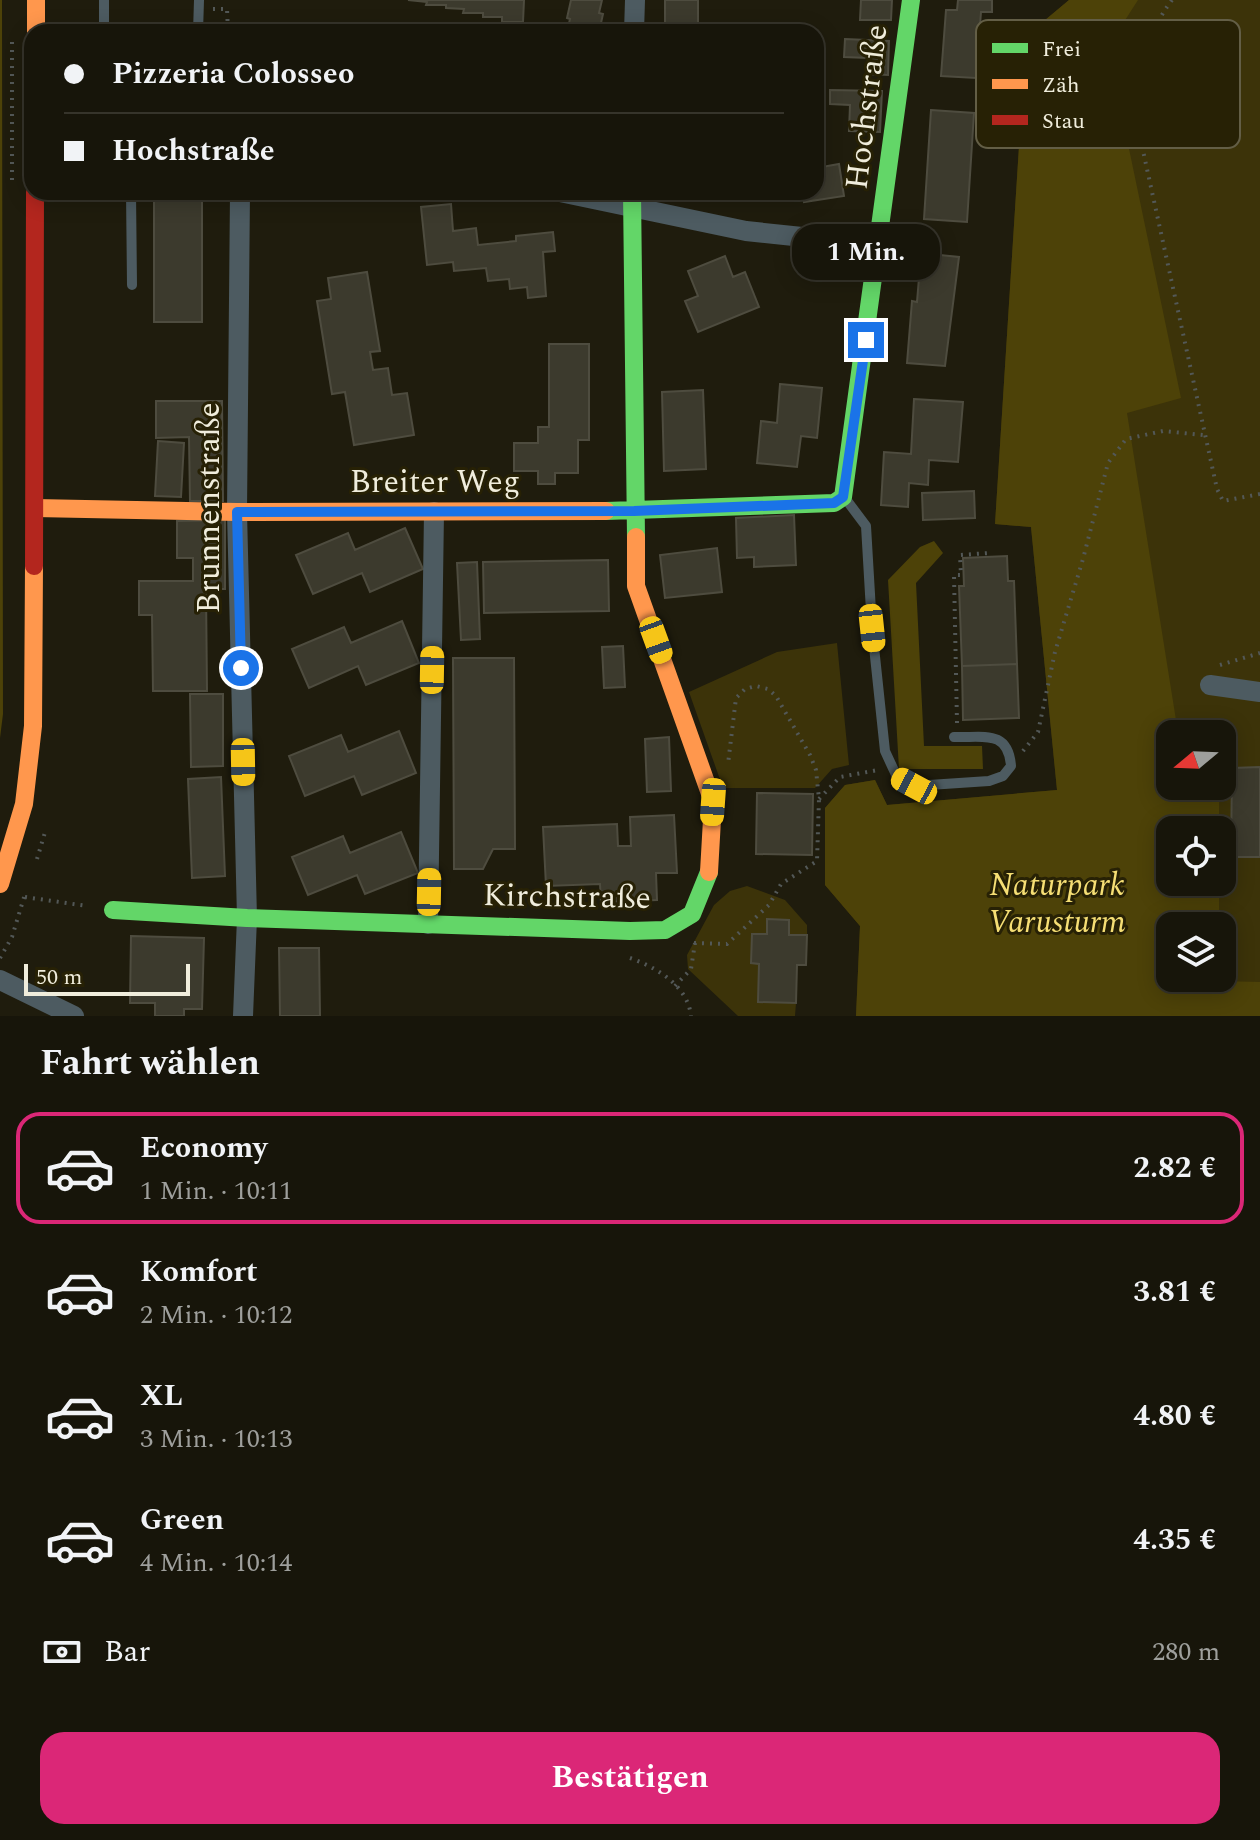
<!DOCTYPE html>
<html lang="de">
<meta charset="utf-8">
<style>
:root{--surface:#17150a;--page:#242218;--text:#f1f3f6;--muted:#9e9f9c;--line:#36342b;--accent:#db2777}
body{margin:0;font-family:Spectral,serif;background:var(--page);color:var(--text);height:100vh;display:flex;flex-direction:column;font-size:30px;white-space:nowrap}
*{box-sizing:border-box;margin:0}
p{font-size:26px;color:var(--muted)}
.icon{flex:none;width:44px;height:44px;fill:none;stroke:currentColor;stroke-width:2;stroke-linecap:round;stroke-linejoin:round}
.map{position:relative;height:1016px;overflow:hidden}
.panel{display:flex;flex-direction:column;background:var(--surface);flex:1}
.panel>*{flex:none}
.guide{position:absolute;left:24px;top:24px;width:800px;height:176px;border-radius:24px;box-shadow:0 4px 20px #0003,0 0 0 2px var(--line);display:grid;align-content:center;height:176px;padding:0 40px;background:var(--surface)}
.needle{width:52px;rotate:251deg}
.tools{position:absolute;left:1156px;top:720px;display:grid;gap:16px}
.tools a{display:grid;place-items:center;width:80px;height:80px;border-radius:16px;background:var(--surface);box-shadow:0 4px 20px #0003,0 0 0 2px var(--line);font-size:40px}
.scale{position:absolute;left:24px;bottom:20px;width:166px;box-sizing:border-box;padding-left:8px;border:4px solid #f0eddc;border-top:0;font-size:22px;line-height:28px;white-space:nowrap;color:#f0eddc;-webkit-text-stroke:6px #272105;paint-order:stroke}
.end{position:absolute;width:36px;height:36px;margin:-18px;border:10px solid #1a73e8;background:#fff;box-shadow:0 0 0 4px #fff}
.from{border-radius:50%}
.bubble{position:absolute;height:56px;border-radius:24px;background:var(--surface);box-shadow:0 4px 20px #0003,0 0 0 2px var(--line);font-size:26px;font-weight:700;line-height:56px;text-align:center}
.car{position:absolute;width:24px;height:48px;margin:-24px -12px;border-radius:10px;box-shadow:0 0 6px 2px #0007;background:linear-gradient(#f5c518 24%,#345 0 40%,#f5c518 0 76%,#345 0 86%,#f5c518 0)}
.guide b{display:flex;align-items:center;gap:28px;height:76px;font-size:30px}
.guide b+b{border-top:2px solid var(--line)}
.guide i{width:20px;height:20px;background:var(--text)}
ul{padding:0;list-style:none}
li{display:flex;align-items:center;gap:24px;height:112px;margin:0 16px 12px;padding:0 24px;border:4px solid transparent;border-radius:24px}
li div{flex:1}
li b{display:block;font-size:30px}
li em{font-style:normal;font-weight:700}
li.current{border-color:var(--accent)}
li>.icon{width:72px;height:72px;stroke-width:1.5}
h2{padding:0 40px;font-size:36px;line-height:96px}
.pay{display:flex;align-items:center;gap:20px;height:88px;padding:0 40px;font-size:30px}
.pay p{margin-inline-start:auto}
.action{display:flex;gap:16px;margin-top:auto;padding:16px 40px}
.action a{flex:1;height:92px;border-radius:24px;background:var(--accent);color:#fff;font-size:32px;font-weight:700;line-height:92px;text-align:center}
.map>svg:first-child{display:block}
.green{fill:#3c3309;fill-rule:evenodd}
.forest{fill:#4d4208}
.building{fill:#3c3a2d;stroke:#4e4c3f;stroke-width:2}
.lines{fill:none;stroke-linecap:round;stroke-linejoin:round}
.path{stroke:#535857;stroke-width:4;stroke-dasharray:2 6;stroke-linecap:butt}
.lane{stroke:#4d5b61;stroke-width:10}
.street{stroke:#4d5b61;stroke-width:20}
.fast{stroke:#63d668;stroke-width:18}
.slow{stroke:#ff974d;stroke-width:18}
.jam{stroke:#b3261e;stroke-width:18}
.route{stroke:#1a73e8;stroke-width:10}
.labels{text-anchor:middle;dominant-baseline:central;stroke-width:6;stroke-linejoin:round;paint-order:stroke}
.street-label{font-size:32px;fill:#f0eddc;stroke:#272105}
.park-label{font-size:32px;font-style:italic;fill:#f5de74;stroke:#272105}
.key{fill:#272105;stroke:#635e46;stroke-width:2}
.key-label{font-size:22px;fill:#f0eddc}
</style>
<div class="map">
<svg width="1260" height="1016" viewBox="0 0 1260 1016">
<rect width="100%" height="100%" fill="#1f1c0d"/>
<path class="green" d="M 1069,0 L 1260,0 L 1260,1016 L 856,1016 L 860,926 L 825,885 L 825,808 L 845,785 L 875,780 L 887,805 L 1057,790 L 1031,527 L 995,524 L 1026,36 ZM 1170,734 L 1222,734 L 1222,786 L 1170,786 ZM 1170,830 L 1222,830 L 1222,882 L 1170,882 ZM 1170,926 L 1222,926 L 1222,978 L 1170,978 Z
M 837,643 L 849,765 L 832,769 L 815,788 L 723,788 L 689,692 L 777,652 Z
M 747,886 L 785,900 L 807,925 L 807,935 L 789,935 L 789,920 L 768,919 L 767,934 L 752,934 L 751,963 L 759,964 L 758,1002 L 796,1003 L 795,1016 L 738,1016 L 688,969 L 687,955 L 714,905 L 730,891 Z"/>
<path class="forest" d="M 0,0 L 2,0 L 3,714 L 0,738 Z
M 1069,0 L 1138,0 L 1120,28 L 1113,72 L 1181,398 L 1127,413 L 1176,720 L 1196,734 L 1170,734 L 1170,786 L 1219,786 L 1219,830 L 1170,830 L 1170,882 L 1219,882 L 1219,926 L 1170,926 L 1170,978 L 1219,978 L 1219,981 L 1260,982 L 1260,1016 L 856,1016 L 860,926 L 825,885 L 825,808 L 845,785 L 875,780 L 887,805 L 1057,790 L 1031,527 L 995,524 L 1026,36 Z
M 934,541 L 943,553 L 916,583 L 924,746 L 982,746 L 983,769 L 899,769 L 888,580 L 920,547 Z"/>
<path class="building" d="M 408,0 L 524,0 L 523,22 L 502,22 L 502,17 L 483,17 L 483,13 L 463,13 L 464,9 L 446,8 L 446,5 L 426,5 L 427,2 Z
M 571,0 L 602,0 L 599,13 L 603,14 L 599,32 L 567,32 L 570,19 L 567,18 Z
M 665,0 L 698,0 L 698,27 L 665,28 Z
M 861,0 L 892,0 L 891,20 L 860,20 Z
M 958,0 L 992,0 L 992,12 L 981,12 L 976,78 L 941,76 L 946,10 L 957,10 Z
M 845,39 L 889,41 L 888,75 L 867,74 L 868,58 L 844,57 Z
M 830,90 L 882,91 L 880,132 L 849,131 L 850,105 L 830,104 Z
M 931,110 L 974,113 L 967,222 L 924,219 Z
M 839,164 L 844,196 L 804,202 L 802,192 L 816,192 L 816,168 Z
M 154,192 L 202,192 L 202,322 L 154,322 Z
M 451,204 L 453,231 L 476,228 L 478,245 L 516,241 L 516,236 L 553,232 L 555,251 L 543,252 L 546,296 L 528,298 L 527,287 L 510,289 L 509,279 L 488,281 L 486,268 L 454,271 L 453,262 L 427,265 L 421,207 Z
M 921,253 L 959,257 L 945,366 L 907,363 L 912,301 L 917,302 Z
M 725,256 L 733,277 L 745,272 L 759,307 L 698,332 L 685,301 L 698,296 L 688,271 Z
M 367,272 L 380,351 L 370,352 L 373,370 L 388,368 L 392,395 L 407,393 L 414,435 L 354,445 L 345,392 L 332,394 L 317,301 L 331,299 L 328,278 Z
M 549,344 L 589,344 L 589,440 L 578,440 L 578,473 L 555,473 L 555,484 L 538,484 L 538,471 L 514,471 L 514,443 L 538,443 L 538,427 L 549,427 Z
M 780,384 L 822,388 L 817,438 L 801,436 L 797,467 L 757,463 L 761,421 L 777,423 Z
M 703,390 L 706,469 L 664,471 L 662,392 Z
M 914,399 L 963,402 L 958,462 L 929,460 L 928,485 L 909,483 L 908,507 L 881,505 L 884,452 L 911,454 Z
M 156,401 L 222,401 L 223,501 L 190,501 L 189,437 L 156,438 Z
M 158,441 L 184,443 L 181,497 L 155,496 Z
M 974,491 L 975,518 L 923,520 L 922,493 Z
M 794,515 L 796,565 L 754,567 L 754,557 L 737,558 L 736,518 Z
M 225,520 L 225,589 L 206,589 L 207,691 L 153,691 L 152,615 L 139,615 L 139,581 L 193,581 L 193,558 L 177,558 L 177,521 Z
M 405,528 L 423,569 L 370,592 L 362,573 L 313,594 L 296,555 L 348,533 L 355,550 Z
M 717,548 L 722,592 L 665,598 L 660,555 Z
M 1007,556 L 1008,581 L 1014,581 L 1017,664 L 962,666 L 959,586 L 964,586 L 963,558 Z
M 608,560 L 609,611 L 484,613 L 483,562 Z
M 477,562 L 480,639 L 461,640 L 457,563 Z
M 402,621 L 419,663 L 366,685 L 358,666 L 309,688 L 292,649 L 344,627 L 351,643 Z
M 623,646 L 625,687 L 604,688 L 602,647 Z
M 453,658 L 514,658 L 515,849 L 493,849 L 483,869 L 454,869 Z
M 1017,664 L 1019,718 L 963,720 L 962,666 Z
M 190,694 L 223,694 L 223,766 L 191,767 Z
M 399,731 L 416,773 L 362,795 L 354,776 L 305,796 L 289,756 L 341,735 L 348,752 Z
M 669,737 L 671,791 L 647,792 L 645,739 Z
M 1260,767 L 1260,857 L 1231,857 L 1232,768 Z
M 221,777 L 225,876 L 192,878 L 188,779 Z
M 757,793 L 813,794 L 812,855 L 756,854 Z
M 674,815 L 677,873 L 656,873 L 657,900 L 601,902 L 600,884 L 546,886 L 543,827 L 617,824 L 618,846 L 631,846 L 630,817 Z
M 401,832 L 418,873 L 365,894 L 357,875 L 308,895 L 292,857 L 343,836 L 350,853 Z
M 767,919 L 789,920 L 789,935 L 807,935 L 806,965 L 797,965 L 796,1003 L 758,1002 L 759,964 L 751,963 L 752,934 L 767,934 Z
M 131,936 L 204,938 L 202,1009 L 184,1009 L 184,1016 L 155,1016 L 155,1003 L 130,1003 Z
M 279,948 L 319,948 L 320,1016 L 280,1016 Z"/>
<g class="lines">
<path class="path" d="M 1172,0 C 1156,21 1147,43 1143,69 L 1126,73 L 1217,489 L 1223,501 L 1260,494
M 213,9 L 227,9 L 228,32
M 12,42 L 12,182
M 1220,665 L 1260,653
M 957,723 L 954,575 L 961,575 L 960,555 L 989,553 L 989,557
M 1023,751 L 1038,732 L 1055,652 L 1083,559 L 1108,463 L 1126,439 L 1163,431 L 1203,435
M 819,799 L 840,777 L 878,770
M 37,859 L 46,829
M 25,897 L 87,906
M 694,943 L 727,944 L 769,905 L 781,884 L 817,861 L 819,799 L 816,770 L 810,755 L 776,696 L 768,689 L 756,686 L 745,689 L 736,698 L 728,764
M 0,958 L 12,937 L 25,894
M 630,958 C 656,967 688,986 691,1016
M 675,986 L 691,969 L 695,943"/>
<path class="lane" d="M 104,32 L 198,31
M 104,32 L 104,0
M 198,32 L 199,0
M 131,192 L 132,285
M 845,498 L 866,526 L 872,628 L 885,751 L 897,777 L 914,786 L 989,781 L 1003,776 L 1011,766 C 1008,729 983,738 954,737"/>
<path class="street" d="M 634,32 L 635,0
M 240,192 L 237,512 L 247,918 L 243,1016
M 560,192 L 746,231 L 879,245
M 1210,685 L 1260,692
M 428,924 L 434,512
M 0,980 L 74,1016"/>
<path class="fast" d="M 632,192 L 636,537
M 606,511 L 834,503 L 843,497 L 911,0
M 113,910 L 247,918 L 630,931 L 665,930 L 692,914 L 709,872"/>
<path class="slow" d="M 36,0 L 36,32
M 35,508 L 237,512 L 606,511
M 636,537 L 636,586 L 713,802 L 709,872
M 0,884 L 24,804 L 33,726 L 34,566"/>
<path class="jam" d="M 34,566 L 35,192"/>
</g>
<g class="lines">
<path class="route" d="M 241,668 L 237,512 L 634,511 L 834,503 L 843,497 L 866,340"/>
</g>
<g class="labels">
<g class="street-label">
<text transform="translate(867 107) rotate(-83)">Hochstraße</text>
<text x="435" y="482">Breiter Weg</text>
<text transform="translate(209 508) rotate(-90)">Brunnenstraße</text>
<text transform="translate(567 897) rotate(1)">Kirchstraße</text>
</g>
<g class="park-label">
<text x="1057" y="885">Naturpark<tspan x="1057" dy="37">Varusturm</tspan></text>
</g>
</g>
<rect x="976" y="20" width="264" height="128" rx="12" class="key"/>
<rect x="992" y="43" width="36" height="10" fill="#63d668"/>
<rect x="992" y="79" width="36" height="10" fill="#ff974d"/>
<rect x="992" y="115" width="36" height="10" fill="#b3261e"/>
<g class="key-label">
<text x="1042" y="56">Frei</text>
<text x="1042" y="92">Zäh</text>
<text x="1042" y="128">Stau</text>
</g>
</svg>
<div class="tools">
<a><svg class="needle" viewBox="-14 -14 28 28"><path d="M0-13l5 13h-10z" fill="#e53935"/><path d="M0 13l5-13h-10z" fill="#9e9f9c"/></svg></a>
<a><svg class="icon" aria-label="locate" viewBox="0 0 24 24"><circle cx="12" cy="12" r="6"/><path d="M12 2v4M12 18v4M2 12h4M18 12h4"/></svg></a>
<a><svg class="icon" aria-label="layers" viewBox="0 0 24 24"><path d="M12 4l9 5-9 5-9-5zM3 14l9 5 9-5"/></svg></a>
</div>
<div class="scale">50 m</div>
<i class="end from" style="left:241px;top:668px"></i>
<i class="end" style="left:866px;top:340px"></i>
<div class="bubble" style="left:792px;top:224px;width:148px">1 Min.</div>
<i class="car" style="left:872px;top:628px;rotate:174deg"></i>
<i class="car" style="left:656px;top:640px;rotate:160deg"></i>
<i class="car" style="left:432px;top:670px;rotate:1deg"></i>
<i class="car" style="left:243px;top:762px;rotate:179deg"></i>
<i class="car" style="left:914px;top:786px;rotate:298deg"></i>
<i class="car" style="left:713px;top:802px;rotate:184deg"></i>
<i class="car" style="left:429px;top:892px;rotate:1deg"></i>
<div class="guide">
<b><i class="from"></i>Pizzeria Colosseo</b>
<b><i></i>Hochstraße</b>
</div>
</div>
<section class="panel">
<h2>Fahrt wählen</h2>
<ul>
<li class="current"><svg class="icon" aria-label="car" viewBox="0 0 24 24"><path d="M5 17H2v-5l4-1 3-4h7l3 4 3 1v5h-3M9 17h6M6 11h13"/><circle cx="7" cy="17" r="2"/><circle cx="17" cy="17" r="2"/></svg><div><b>Economy</b><p>1 Min. · 10:11</p></div><em>2.82 €</em></li>
<li><svg class="icon" aria-label="car" viewBox="0 0 24 24"><path d="M5 17H2v-5l4-1 3-4h7l3 4 3 1v5h-3M9 17h6M6 11h13"/><circle cx="7" cy="17" r="2"/><circle cx="17" cy="17" r="2"/></svg><div><b>Komfort</b><p>2 Min. · 10:12</p></div><em>3.81 €</em></li>
<li><svg class="icon" aria-label="car" viewBox="0 0 24 24"><path d="M5 17H2v-5l4-1 3-4h7l3 4 3 1v5h-3M9 17h6M6 11h13"/><circle cx="7" cy="17" r="2"/><circle cx="17" cy="17" r="2"/></svg><div><b>XL</b><p>3 Min. · 10:13</p></div><em>4.80 €</em></li>
<li><svg class="icon" aria-label="car" viewBox="0 0 24 24"><path d="M5 17H2v-5l4-1 3-4h7l3 4 3 1v5h-3M9 17h6M6 11h13"/><circle cx="7" cy="17" r="2"/><circle cx="17" cy="17" r="2"/></svg><div><b>Green</b><p>4 Min. · 10:14</p></div><em>4.35 €</em></li>
</ul>
<div class="pay"><svg class="icon" aria-label="cash" viewBox="0 0 24 24"><path d="M3 7h18v10H3z"/><circle cx="12" cy="12" r="2"/></svg>Bar<p>280 m</p></div>
<div class="action"><a>Bestätigen</a></div>
</section>
